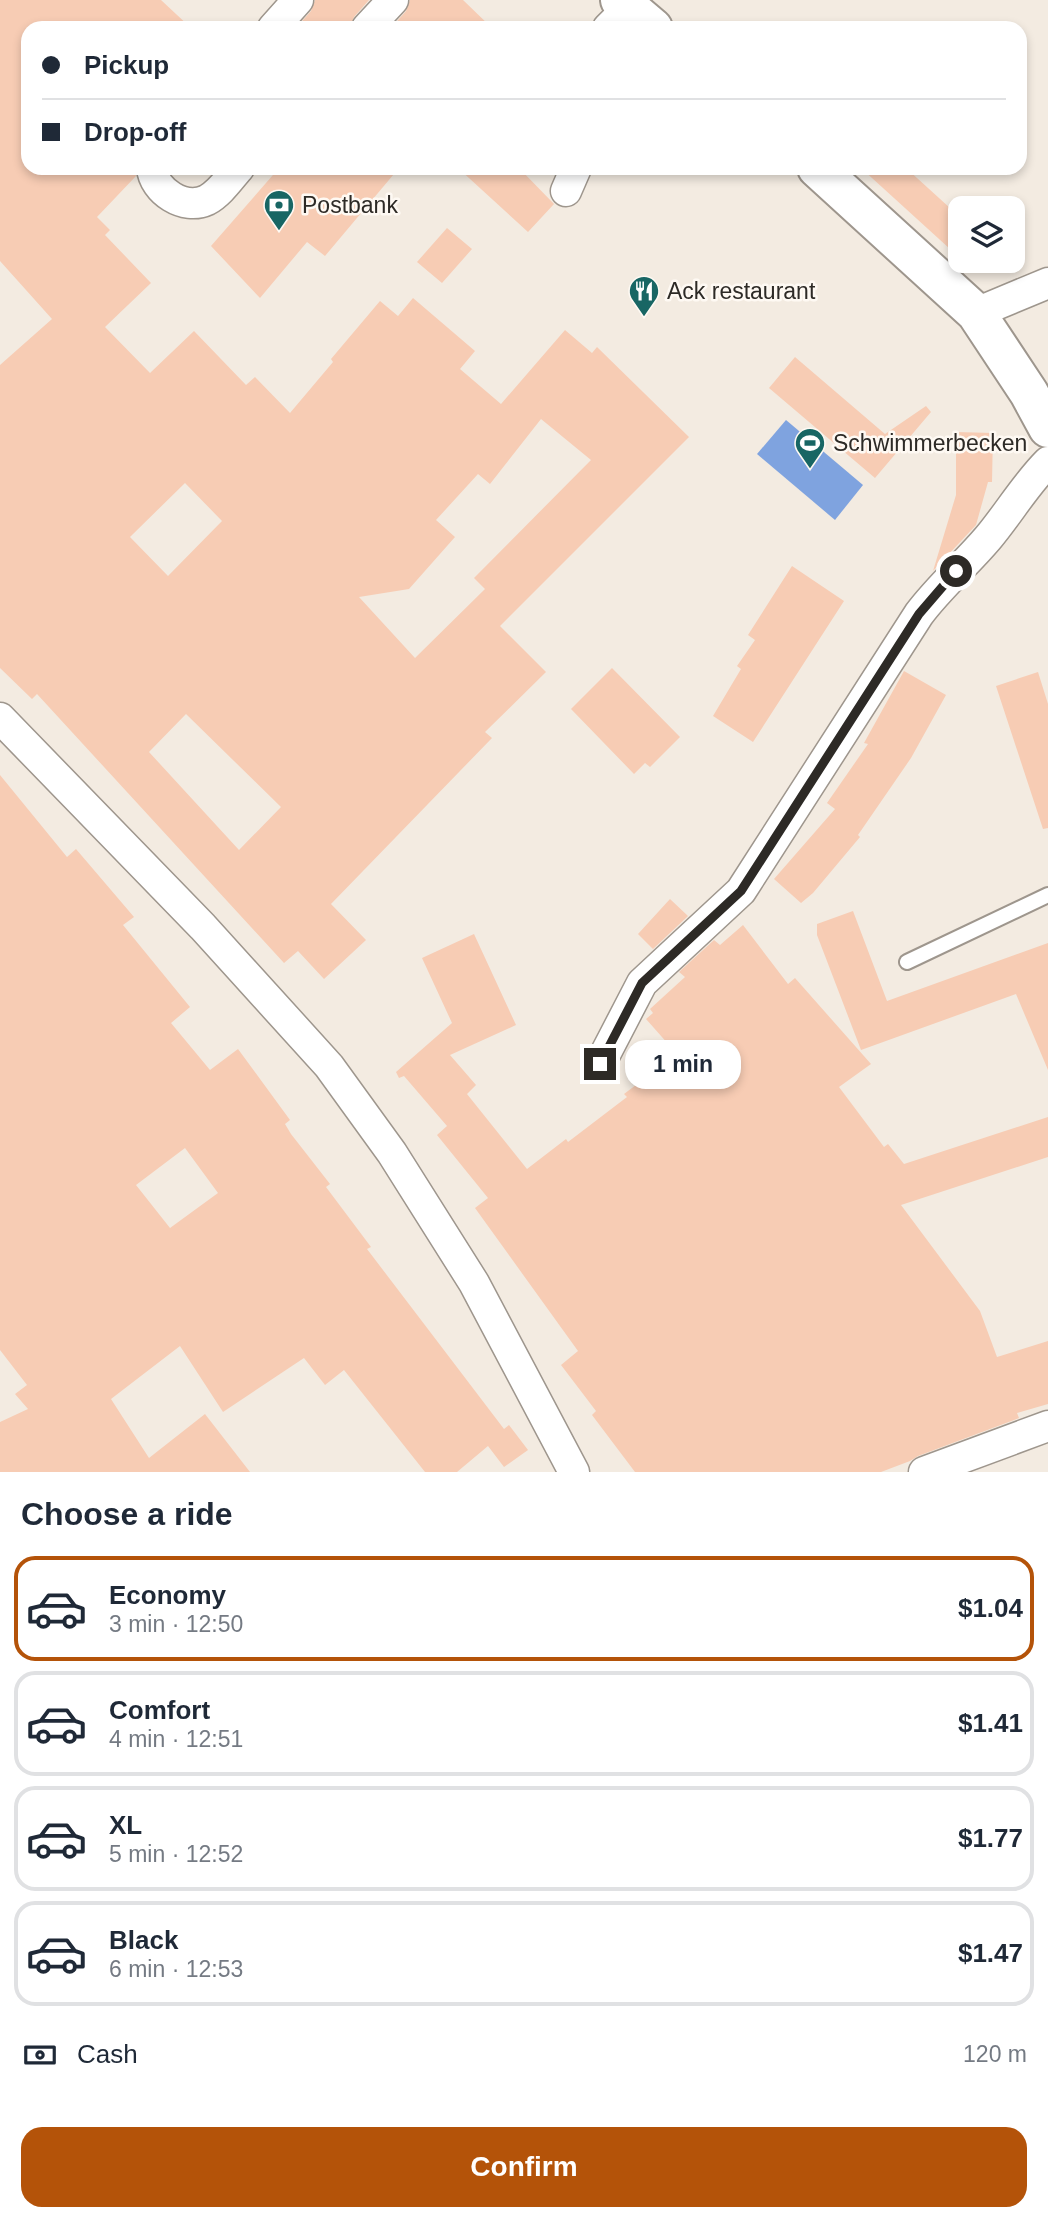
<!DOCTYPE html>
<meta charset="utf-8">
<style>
:root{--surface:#fff;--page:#f2f2f3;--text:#1f2937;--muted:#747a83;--line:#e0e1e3;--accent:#b45309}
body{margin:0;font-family:Arial,sans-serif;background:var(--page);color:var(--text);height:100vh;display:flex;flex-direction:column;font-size:26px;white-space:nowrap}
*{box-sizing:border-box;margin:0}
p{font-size:23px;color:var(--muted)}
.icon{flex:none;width:38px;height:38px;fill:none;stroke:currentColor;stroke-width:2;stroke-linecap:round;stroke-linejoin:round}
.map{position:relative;height:1472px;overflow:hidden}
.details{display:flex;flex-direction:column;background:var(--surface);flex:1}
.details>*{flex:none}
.guide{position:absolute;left:21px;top:21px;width:1006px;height:154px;border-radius:21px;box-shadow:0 4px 10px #0003;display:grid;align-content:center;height:154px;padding:0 21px;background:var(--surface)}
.tools{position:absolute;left:948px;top:196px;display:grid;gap:14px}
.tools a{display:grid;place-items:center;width:77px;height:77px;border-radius:14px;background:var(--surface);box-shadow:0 4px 10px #0003;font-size:35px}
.end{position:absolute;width:32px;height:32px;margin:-16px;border:9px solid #2d2a26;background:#fff;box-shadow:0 0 0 4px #fff}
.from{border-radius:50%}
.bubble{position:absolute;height:49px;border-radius:21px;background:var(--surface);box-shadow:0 4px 10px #0003;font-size:23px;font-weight:600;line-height:49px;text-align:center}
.guide b{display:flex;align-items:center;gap:24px;height:66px;font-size:26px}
.guide b+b{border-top:2px solid var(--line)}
.guide i{width:18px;height:18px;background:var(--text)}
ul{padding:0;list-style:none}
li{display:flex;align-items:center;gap:21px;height:105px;margin:0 14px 10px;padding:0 7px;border:4px solid var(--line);border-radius:21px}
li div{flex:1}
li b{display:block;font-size:26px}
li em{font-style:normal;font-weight:600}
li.selected{border-color:var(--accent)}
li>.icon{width:63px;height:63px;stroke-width:1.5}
h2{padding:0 21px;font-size:32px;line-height:84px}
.pay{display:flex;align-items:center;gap:18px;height:77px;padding:0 21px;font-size:26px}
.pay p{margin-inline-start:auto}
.button{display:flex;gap:14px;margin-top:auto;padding:14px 21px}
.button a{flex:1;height:80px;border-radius:21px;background:var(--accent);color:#fff;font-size:28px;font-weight:600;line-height:80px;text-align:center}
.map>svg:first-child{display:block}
.water{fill:#7fa3df}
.building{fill:#f7ccb4;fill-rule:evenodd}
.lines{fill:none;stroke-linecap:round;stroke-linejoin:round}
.lane-casing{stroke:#9e968d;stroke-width:18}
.street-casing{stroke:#9e968d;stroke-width:33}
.secondary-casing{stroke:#9e968d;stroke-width:42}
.lane{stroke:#fff;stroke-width:14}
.street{stroke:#fff;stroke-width:30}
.secondary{stroke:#fff;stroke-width:38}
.route{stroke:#2d2a26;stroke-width:9}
.labels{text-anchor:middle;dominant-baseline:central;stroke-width:5;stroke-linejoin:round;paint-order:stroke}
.poi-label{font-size:23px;fill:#2d2a26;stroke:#fef9f3;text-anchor:start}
</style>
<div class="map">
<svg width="1048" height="1472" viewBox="0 0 1048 1472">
<rect width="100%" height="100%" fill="#f3ebe1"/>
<path class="water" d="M 786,420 L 863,485 L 835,520 L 757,454 Z"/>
<path class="building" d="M 0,0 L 161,0 L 191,28 L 28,28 L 28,168 L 135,169 L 136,176 L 97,217 L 110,230 L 105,235 L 151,283 L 105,327 L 150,373 L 194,331 L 246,385 L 255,377 L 290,413 L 333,362 L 331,359 L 380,301 L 398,316 L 413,298 L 475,351 L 460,369 L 501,404 L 565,330 L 592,353 L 597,347 L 689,437 L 500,626 L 546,672 L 485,732 L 492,738 L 331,904 L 366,940 L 324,979 L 298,951 L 284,963 L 37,694 L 32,699 L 0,668 L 0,365 L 52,319 L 0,261 ZM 541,419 L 591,460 L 474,578 L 485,589 L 415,658 L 359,597 L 409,589 L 455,537 L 436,520 L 478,474 L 490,484 ZM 185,483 L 222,521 L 168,576 L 130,537 ZM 186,714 L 281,807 L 239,850 L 149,752 Z
M 315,0 L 369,0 L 354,17 L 350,28 L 296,28 L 311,11 Z
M 410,0 L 463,0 L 492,28 L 391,28 L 406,11 Z
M 279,168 L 399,168 L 325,256 L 307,242 L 260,298 L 211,246 Z
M 458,168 L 519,168 L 554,204 L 528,232 Z
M 861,168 L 906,168 L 961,218 L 961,259 Z
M 447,228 L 472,249 L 442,283 L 417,262 Z
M 795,357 L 885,434 L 926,406 L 931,412 L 875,478 L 769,388 Z
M 956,432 L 993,433 L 992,482 L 988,482 L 976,525 L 933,571 L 956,495 Z
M 792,566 L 844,601 L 753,742 L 713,716 L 741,669 L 737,666 L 755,640 L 748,635 Z
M 612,668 L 680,737 L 650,767 L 645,763 L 634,774 L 571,709 Z
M 904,671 L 946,695 L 911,758 L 858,835 L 860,837 L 813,893 L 801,903 L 774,879 L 835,809 L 827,803 L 868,744 L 864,743 Z
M 1038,672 L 1048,704 L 1048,828 L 1043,829 L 996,686 Z
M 0,775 L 67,857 L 76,849 L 134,917 L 123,925 L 190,1007 L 171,1023 L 210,1070 L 238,1049 L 290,1120 L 285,1124 L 291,1134 L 330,1184 L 326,1187 L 371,1247 L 367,1249 L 504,1429 L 509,1425 L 528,1450 L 504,1467 L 488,1446 L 457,1472 L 425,1472 L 344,1370 L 325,1385 L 304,1358 L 223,1412 L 180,1346 L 111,1399 L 149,1458 L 205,1414 L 250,1472 L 0,1472 L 0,1422 L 28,1409 L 15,1394 L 27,1385 L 0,1350 ZM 185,1148 L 218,1193 L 170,1228 L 136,1185 Z
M 670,899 L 688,916 L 653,949 L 638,934 Z
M 853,911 L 887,1001 L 1048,943 L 1048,1070 L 1016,994 L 861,1050 L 817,935 L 817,924 Z
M 743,925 L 788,984 L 795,978 L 871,1064 L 839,1087 L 884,1147 L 888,1144 L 904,1164 L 1048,1117 L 1048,1157 L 901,1205 L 980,1311 L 997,1357 L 1048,1341 L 1048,1404 L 1017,1413 L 1019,1418 L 918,1456 L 910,1461 L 881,1472 L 635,1472 L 592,1415 L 596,1411 L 561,1365 L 578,1351 L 475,1208 L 488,1198 L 437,1135 L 447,1126 L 404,1076 L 399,1078 L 396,1072 L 452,1023 L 422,958 L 474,934 L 516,1025 L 450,1055 L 476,1085 L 467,1094 L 527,1169 L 566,1139 L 568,1142 L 627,1097 L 624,1094 L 677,1054 L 646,1019 L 653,1013 L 650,1009 L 685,977 L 679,972 L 714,940 L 720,945 Z"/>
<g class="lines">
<g class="lane-casing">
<path id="lane" d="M 907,962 L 1048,895"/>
</g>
<g class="street-casing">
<path id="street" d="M 273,28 L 298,0
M 367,28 L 393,0
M 608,28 L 629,7
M 152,168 C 154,191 184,211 207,200 C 220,193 230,178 239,168
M 566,191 L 576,168
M 976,313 L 1048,283
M 0,718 L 203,927 L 329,1066 L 392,1153 L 474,1283 L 574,1472
M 600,1064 L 642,983 L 741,891 L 919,614 C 940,586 966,564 988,538 C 1009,513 1025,485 1048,462
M 924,1472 L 1048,1426"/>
</g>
<g class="secondary-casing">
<path id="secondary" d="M 620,0 L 653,28
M 817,168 L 976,313 L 1029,393 L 1048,428"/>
</g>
<use href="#lane" class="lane"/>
<use href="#street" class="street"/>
<use href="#secondary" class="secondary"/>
</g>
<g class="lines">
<path class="route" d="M 600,1064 L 642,983 L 741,891 L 919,614 L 956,571"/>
</g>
<defs>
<g id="bank-pin" transform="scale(1.575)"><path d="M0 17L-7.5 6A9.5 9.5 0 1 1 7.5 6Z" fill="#186664" stroke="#fef9f3"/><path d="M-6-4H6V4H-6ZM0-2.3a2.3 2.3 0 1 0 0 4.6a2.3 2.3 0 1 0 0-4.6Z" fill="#fff"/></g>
<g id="restaurant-pin" transform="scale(1.575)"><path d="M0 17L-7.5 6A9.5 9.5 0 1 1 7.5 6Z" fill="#186664" stroke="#fef9f3"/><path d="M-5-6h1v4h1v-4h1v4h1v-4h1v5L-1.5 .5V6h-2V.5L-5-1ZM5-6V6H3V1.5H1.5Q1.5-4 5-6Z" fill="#fff"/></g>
<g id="stadium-pin" transform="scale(1.575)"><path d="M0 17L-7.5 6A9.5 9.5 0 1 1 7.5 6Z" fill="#186664" stroke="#fef9f3"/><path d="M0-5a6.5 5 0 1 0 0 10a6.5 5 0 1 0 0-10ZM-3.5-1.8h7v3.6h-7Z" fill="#fff"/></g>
</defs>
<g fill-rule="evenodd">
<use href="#bank-pin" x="279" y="205"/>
<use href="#restaurant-pin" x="644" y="291"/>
<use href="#stadium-pin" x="810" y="443"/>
</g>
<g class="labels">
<g class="poi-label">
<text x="302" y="205">Postbank</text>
<text x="667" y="291">Ack restaurant</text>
<text x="833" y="443">Schwimmerbecken</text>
</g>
</g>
</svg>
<div class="tools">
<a><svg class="icon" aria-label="layers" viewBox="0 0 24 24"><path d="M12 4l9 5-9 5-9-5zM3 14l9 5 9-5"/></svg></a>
</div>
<i class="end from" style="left:956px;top:571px"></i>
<i class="end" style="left:600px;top:1064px"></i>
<div class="bubble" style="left:625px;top:1040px;width:116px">1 min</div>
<div class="guide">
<b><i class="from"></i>Pickup</b>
<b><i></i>Drop-off</b>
</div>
</div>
<section class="details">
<h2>Choose a ride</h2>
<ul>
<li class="selected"><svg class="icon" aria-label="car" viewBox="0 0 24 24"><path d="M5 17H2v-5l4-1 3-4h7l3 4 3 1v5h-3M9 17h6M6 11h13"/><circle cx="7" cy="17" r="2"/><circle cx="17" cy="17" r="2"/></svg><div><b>Economy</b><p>3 min · 12:50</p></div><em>$1.04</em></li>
<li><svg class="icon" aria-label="car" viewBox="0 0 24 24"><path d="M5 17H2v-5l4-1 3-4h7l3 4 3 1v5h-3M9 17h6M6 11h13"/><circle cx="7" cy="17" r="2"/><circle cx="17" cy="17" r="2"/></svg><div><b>Comfort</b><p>4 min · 12:51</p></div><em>$1.41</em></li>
<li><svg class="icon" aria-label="car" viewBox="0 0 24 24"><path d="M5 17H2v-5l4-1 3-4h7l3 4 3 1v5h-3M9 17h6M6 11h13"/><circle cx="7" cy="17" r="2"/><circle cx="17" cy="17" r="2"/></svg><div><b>XL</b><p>5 min · 12:52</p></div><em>$1.77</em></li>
<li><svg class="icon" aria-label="car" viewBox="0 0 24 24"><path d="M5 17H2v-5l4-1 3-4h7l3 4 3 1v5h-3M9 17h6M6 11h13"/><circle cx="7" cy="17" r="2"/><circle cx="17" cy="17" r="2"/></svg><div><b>Black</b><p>6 min · 12:53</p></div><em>$1.47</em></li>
</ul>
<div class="pay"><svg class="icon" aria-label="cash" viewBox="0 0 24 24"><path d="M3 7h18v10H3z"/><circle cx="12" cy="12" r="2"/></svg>Cash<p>120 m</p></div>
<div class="button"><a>Confirm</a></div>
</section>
